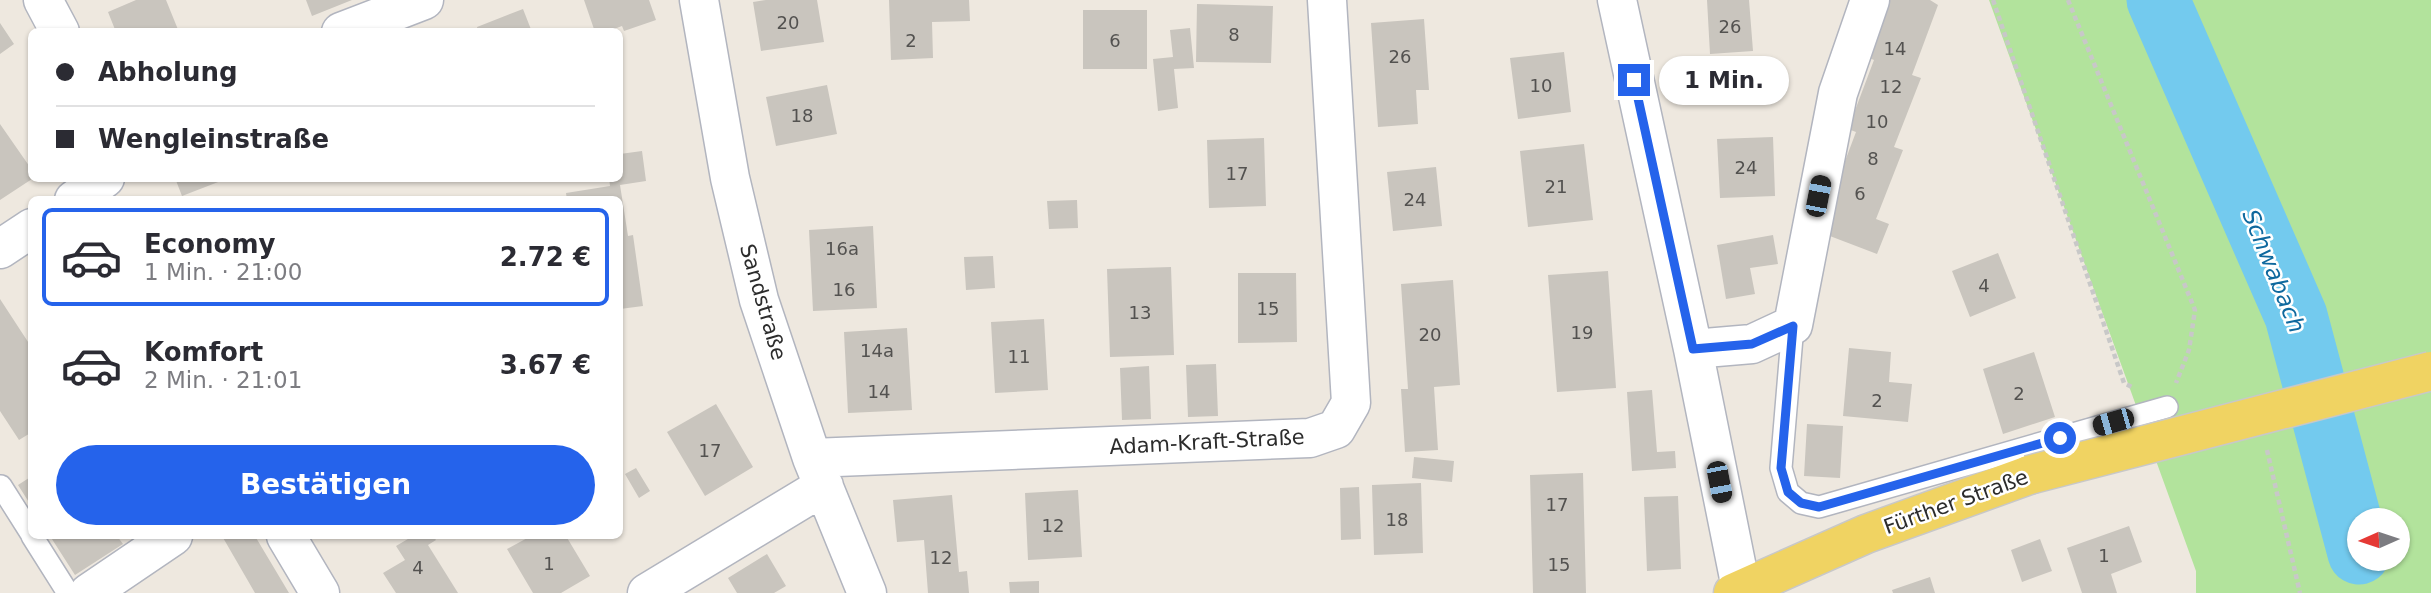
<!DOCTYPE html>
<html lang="de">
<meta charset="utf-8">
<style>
:root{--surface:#fff;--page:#f7f7f7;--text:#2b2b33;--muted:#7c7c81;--line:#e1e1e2;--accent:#2563eb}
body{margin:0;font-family:"DejaVu Sans",sans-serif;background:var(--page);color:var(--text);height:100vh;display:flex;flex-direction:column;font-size:26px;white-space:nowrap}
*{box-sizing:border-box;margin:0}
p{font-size:23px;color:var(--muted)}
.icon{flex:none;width:38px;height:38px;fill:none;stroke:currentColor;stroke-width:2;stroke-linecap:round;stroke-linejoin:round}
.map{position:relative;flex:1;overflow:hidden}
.panel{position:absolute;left:28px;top:196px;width:595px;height:343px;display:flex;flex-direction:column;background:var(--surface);border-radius:10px;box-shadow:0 2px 5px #0004}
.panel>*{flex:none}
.top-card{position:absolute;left:28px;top:28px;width:595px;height:154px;border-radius:10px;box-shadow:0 2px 5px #0004;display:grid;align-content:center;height:154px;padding:0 28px;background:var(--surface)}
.needle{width:46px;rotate:267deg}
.tools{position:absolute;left:2347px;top:508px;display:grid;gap:14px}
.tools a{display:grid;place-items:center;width:63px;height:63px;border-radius:50%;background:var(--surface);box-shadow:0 2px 5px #0004;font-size:35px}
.end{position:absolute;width:32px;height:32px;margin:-16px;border:9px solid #2563eb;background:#fff;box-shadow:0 0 0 4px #fff}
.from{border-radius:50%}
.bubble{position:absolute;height:49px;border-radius:24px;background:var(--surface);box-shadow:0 2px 5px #0004;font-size:23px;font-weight:600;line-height:49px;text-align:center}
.car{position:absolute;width:21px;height:42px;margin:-21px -10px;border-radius:9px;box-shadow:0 0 5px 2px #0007;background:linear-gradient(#222 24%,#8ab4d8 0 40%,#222 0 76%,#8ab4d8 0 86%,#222 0)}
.top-card b{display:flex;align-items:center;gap:24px;height:66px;font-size:26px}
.top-card b+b{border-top:2px solid var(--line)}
.top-card i{width:18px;height:18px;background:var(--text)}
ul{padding:12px 0 0;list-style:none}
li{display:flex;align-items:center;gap:21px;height:98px;margin:0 14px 10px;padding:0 14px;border:4px solid transparent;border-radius:10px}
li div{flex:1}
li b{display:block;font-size:26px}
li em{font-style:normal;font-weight:600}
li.on{border-color:var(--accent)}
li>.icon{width:63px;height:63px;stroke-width:1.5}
.button{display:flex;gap:14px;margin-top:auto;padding:14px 28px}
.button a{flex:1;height:80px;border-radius:42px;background:var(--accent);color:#fff;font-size:28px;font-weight:600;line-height:80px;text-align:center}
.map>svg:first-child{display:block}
.green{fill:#b2e39c;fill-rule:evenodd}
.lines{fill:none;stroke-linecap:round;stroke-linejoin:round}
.river{stroke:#73caee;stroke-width:63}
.building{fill:#c9c5be}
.lane-casing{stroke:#b2b5bf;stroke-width:24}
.street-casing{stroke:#b2b5bf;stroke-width:41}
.primary-casing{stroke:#c8c8c8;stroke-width:41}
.path{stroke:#c8c8c8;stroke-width:4.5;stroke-dasharray:5 3.5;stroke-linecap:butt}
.lane{stroke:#fff;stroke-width:21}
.street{stroke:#fff;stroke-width:38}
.primary{stroke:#f0d362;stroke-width:38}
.primary-bridge-casing{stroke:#c8c8c8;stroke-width:41;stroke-linecap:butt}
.primary-bridge{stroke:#f0d362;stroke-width:38}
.route{stroke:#2563eb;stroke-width:9}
.labels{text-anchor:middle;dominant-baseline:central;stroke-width:5;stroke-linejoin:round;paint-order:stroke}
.number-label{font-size:18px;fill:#535250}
.street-label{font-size:21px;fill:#2c2c2c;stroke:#fff}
.water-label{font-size:23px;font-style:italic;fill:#0f699e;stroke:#fff}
</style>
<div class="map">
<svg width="2431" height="593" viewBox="0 0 2431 593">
<rect width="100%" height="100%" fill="#eee8df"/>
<path class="green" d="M 1989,0 L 2431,0 L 2431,593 L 2196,593 L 2196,571 ZM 2359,520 L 2398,520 L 2398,558 L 2359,558 Z"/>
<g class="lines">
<path class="river" d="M 2158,0 L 2296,316 L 2359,553"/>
</g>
<path class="building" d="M 136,0 L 166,0 L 179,32 L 116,32 L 108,12 Z
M 306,0 L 352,0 L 312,16 Z
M 584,0 L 649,0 L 656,20 L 624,31 L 622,26 L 606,32 L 595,32 Z
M 766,0 L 817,0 L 824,42 L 761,51 L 753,2 Z
M 889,0 L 969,0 L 970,21 L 932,22 L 933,58 L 891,60 Z
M 1707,0 L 1749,0 L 1753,51 L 1710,54 Z
M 1887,0 L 1930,0 L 1938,5 L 1912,75 L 1921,78 L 1894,147 L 1903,150 L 1876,219 L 1889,224 L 1877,254 L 1822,233 L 1830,201 L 1856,132 L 1848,129 L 1874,60 L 1865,56 Z
M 1197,4 L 1273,6 L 1271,63 L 1196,62 Z
M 523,9 L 532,32 L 478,32 L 477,27 Z
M 1083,10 L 1147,10 L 1147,69 L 1083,69 Z
M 1424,19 L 1429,90 L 1416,90 L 1418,124 L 1378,127 L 1371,23 Z
M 0,23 L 14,44 L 0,54 Z
M 1190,28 L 1194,68 L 1174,69 L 1178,108 L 1158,111 L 1153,59 L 1173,57 L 1170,30 Z
M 1564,52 L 1571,112 L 1518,119 L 1510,58 Z
M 827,85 L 837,134 L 776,146 L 766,97 Z
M 0,124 L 32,170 L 32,179 L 0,200 Z
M 1773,137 L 1775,196 L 1720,198 L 1717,139 Z
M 1264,138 L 1266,206 L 1209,208 L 1207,140 Z
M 1584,144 L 1593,220 L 1528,227 L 1520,151 Z
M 642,151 L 646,181 L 620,185 L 628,236 L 633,235 L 643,306 L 620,309 L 620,200 L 567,200 L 566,193 L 610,186 L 609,178 L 620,178 L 620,154 Z
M 1436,167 L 1442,226 L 1393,231 L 1387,172 Z
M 175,178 L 226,178 L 226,179 L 182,196 Z
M 1077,200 L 1078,228 L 1049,229 L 1047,201 Z
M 873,226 L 877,308 L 813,311 L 809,230 Z
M 1773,235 L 1778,264 L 1750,268 L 1755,294 L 1726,299 L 1717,245 Z
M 1998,253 L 2016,298 L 1970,317 L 1952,271 Z
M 993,256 L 995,288 L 966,290 L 964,257 Z
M 1171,267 L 1174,355 L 1110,357 L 1107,269 Z
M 1608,271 L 1616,388 L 1557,392 L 1548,275 Z
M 1238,273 L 1296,273 L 1297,342 L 1238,343 Z
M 1453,280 L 1460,385 L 1434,387 L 1438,450 L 1405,452 L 1401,389 L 1408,389 L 1401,284 Z
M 0,299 L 32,348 L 32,432 L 19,440 L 0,411 Z
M 1044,319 L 1048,390 L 995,393 L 991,322 Z
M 907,328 L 912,410 L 848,413 L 844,332 Z
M 1849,348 L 1891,352 L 1889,382 L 1912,384 L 1908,422 L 1843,416 Z
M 2034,352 L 2055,417 L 2003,434 L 1983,369 Z
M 1216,364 L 1218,416 L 1188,417 L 1186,365 Z
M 1149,366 L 1151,419 L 1122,420 L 1120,368 Z
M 1652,390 L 1657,452 L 1675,451 L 1676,468 L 1632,471 L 1627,392 Z
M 716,404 L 753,467 L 705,496 L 667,432 Z
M 1807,424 L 1843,426 L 1840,478 L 1804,476 Z
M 1414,457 L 1454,461 L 1452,482 L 1412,478 Z
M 636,468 L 650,491 L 639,498 L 625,474 Z
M 1583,473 L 1586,593 L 1533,593 L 1530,475 Z
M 32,476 L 32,507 L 18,485 Z
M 1421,483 L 1423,553 L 1374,555 L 1372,485 Z
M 1359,487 L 1361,539 L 1341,540 L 1340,488 Z
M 1078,490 L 1082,557 L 1028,560 L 1025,493 Z
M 952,495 L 959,572 L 967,571 L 969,593 L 928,593 L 924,540 L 897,542 L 893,500 Z
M 1678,496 L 1681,569 L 1647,571 L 1644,497 Z
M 2129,526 L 2142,562 L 2111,574 L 2117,593 L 2082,593 L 2067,548 Z
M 50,536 L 117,536 L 123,544 L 75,575 Z
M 222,536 L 255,536 L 289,593 L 255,593 Z
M 413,536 L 433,536 L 436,540 L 428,545 L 458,593 L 396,593 L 383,573 L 405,560 L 396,546 Z
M 531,536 L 566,536 L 590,576 L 561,593 L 533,593 L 507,549 Z
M 2040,539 L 2052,571 L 2022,582 L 2011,550 Z
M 767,554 L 786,586 L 774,593 L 737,593 L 728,578 Z
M 1930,577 L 1935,593 L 1893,593 L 1892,590 Z
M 1039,581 L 1039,593 L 1010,593 L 1009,582 Z"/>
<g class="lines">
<g class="lane-casing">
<path id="lane" d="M 1793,325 L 1781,468 L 1788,492 L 1801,503 L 1819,507 L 2167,407
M 1,486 L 32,535
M 32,536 L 68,593"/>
</g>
<g class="street-casing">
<path id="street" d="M 43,0 L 60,32
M 699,0 L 730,178 L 759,300 L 812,458 L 867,593
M 1617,0 L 1693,349 L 1742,593
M 341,32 L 424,0
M 74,200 L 105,178
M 0,249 L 32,228
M 1693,349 L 1752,344 L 1793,325 L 1838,93 L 1870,0
M 812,458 L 1310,438 L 1336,429 L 1351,403 L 1327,0
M 286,536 L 320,593
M 89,593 L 173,536
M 647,593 L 824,486"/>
</g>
<g class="primary-casing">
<path id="primary" d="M 1733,593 L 1866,534 L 2029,475"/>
</g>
<path class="path" d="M 1993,0 L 2124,383 L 2132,387
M 2068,0 L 2195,310 L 2189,350 L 2176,383
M 2267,450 L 2300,593"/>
<use href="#lane" class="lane"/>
<use href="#street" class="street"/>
<use href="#primary" class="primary"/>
<g class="primary-bridge-casing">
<path id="primary-bridge" d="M 2029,475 L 2431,371"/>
</g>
<use href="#primary-bridge" class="primary-bridge"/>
</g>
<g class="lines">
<path class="route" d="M 1634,80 L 1693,349 L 1752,344 L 1793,326 L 1781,468 L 1788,492 L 1801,503 L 1819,507 L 2060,438"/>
</g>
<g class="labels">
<g class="number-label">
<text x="788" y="22">20</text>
<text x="1730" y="26">26</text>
<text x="1234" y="34">8</text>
<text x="911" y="40">2</text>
<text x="1115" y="40">6</text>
<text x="1895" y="48">14</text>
<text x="1400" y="56">26</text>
<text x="1541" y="85">10</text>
<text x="1891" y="86">12</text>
<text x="802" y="115">18</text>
<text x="1877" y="121">10</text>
<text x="1873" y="158">8</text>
<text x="1746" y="167">24</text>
<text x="1237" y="173">17</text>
<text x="1556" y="186">21</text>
<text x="1860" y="193">6</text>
<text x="1415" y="199">24</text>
<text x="842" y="248">16a</text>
<text x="1984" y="285">4</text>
<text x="844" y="289">16</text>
<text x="1268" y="308">15</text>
<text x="1140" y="312">13</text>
<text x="1582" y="332">19</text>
<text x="1430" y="334">20</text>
<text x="877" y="350">14a</text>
<text x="1019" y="356">11</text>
<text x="879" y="391">14</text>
<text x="2019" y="393">2</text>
<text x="1877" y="400">2</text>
<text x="710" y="450">17</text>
<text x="1557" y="504">17</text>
<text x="1397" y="519">18</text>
<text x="1053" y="525">12</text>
<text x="2104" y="555">1</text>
<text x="941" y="557">12</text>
<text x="549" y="563">1</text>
<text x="1559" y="564">15</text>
<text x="418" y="567">4</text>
</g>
<g class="street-label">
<text transform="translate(763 302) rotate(74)">Sandstraße</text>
<text transform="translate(1207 442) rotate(-3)">Adam-Kraft-Straße</text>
<text transform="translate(1956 502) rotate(-20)">Fürther Straße</text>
</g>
<g class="water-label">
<text transform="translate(2274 271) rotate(68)">Schwabach</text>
</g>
</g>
</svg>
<div class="tools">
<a><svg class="needle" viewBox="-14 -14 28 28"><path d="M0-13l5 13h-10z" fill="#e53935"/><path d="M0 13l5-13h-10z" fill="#7c7c81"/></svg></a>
</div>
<i class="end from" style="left:2060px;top:438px"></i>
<i class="end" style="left:1634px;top:80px"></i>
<div class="bubble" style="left:1659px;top:56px;width:130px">1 Min.</div>
<i class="car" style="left:1818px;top:196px;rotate:11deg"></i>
<i class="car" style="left:2113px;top:422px;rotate:254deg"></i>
<i class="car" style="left:1719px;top:482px;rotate:169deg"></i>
<div class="top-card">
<b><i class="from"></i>Abholung</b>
<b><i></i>Wengleinstraße</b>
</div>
<section class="panel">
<ul>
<li class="on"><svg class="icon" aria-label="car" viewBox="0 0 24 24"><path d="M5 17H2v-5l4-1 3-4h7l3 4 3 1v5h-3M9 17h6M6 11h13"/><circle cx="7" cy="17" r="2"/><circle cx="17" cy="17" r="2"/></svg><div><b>Economy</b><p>1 Min. · 21:00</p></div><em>2.72 €</em></li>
<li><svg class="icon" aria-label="car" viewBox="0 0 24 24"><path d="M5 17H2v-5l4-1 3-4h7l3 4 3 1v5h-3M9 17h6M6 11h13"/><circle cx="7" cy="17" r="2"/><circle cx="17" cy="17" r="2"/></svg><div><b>Komfort</b><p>2 Min. · 21:01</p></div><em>3.67 €</em></li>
</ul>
<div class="button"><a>Bestätigen</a></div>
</section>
</div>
